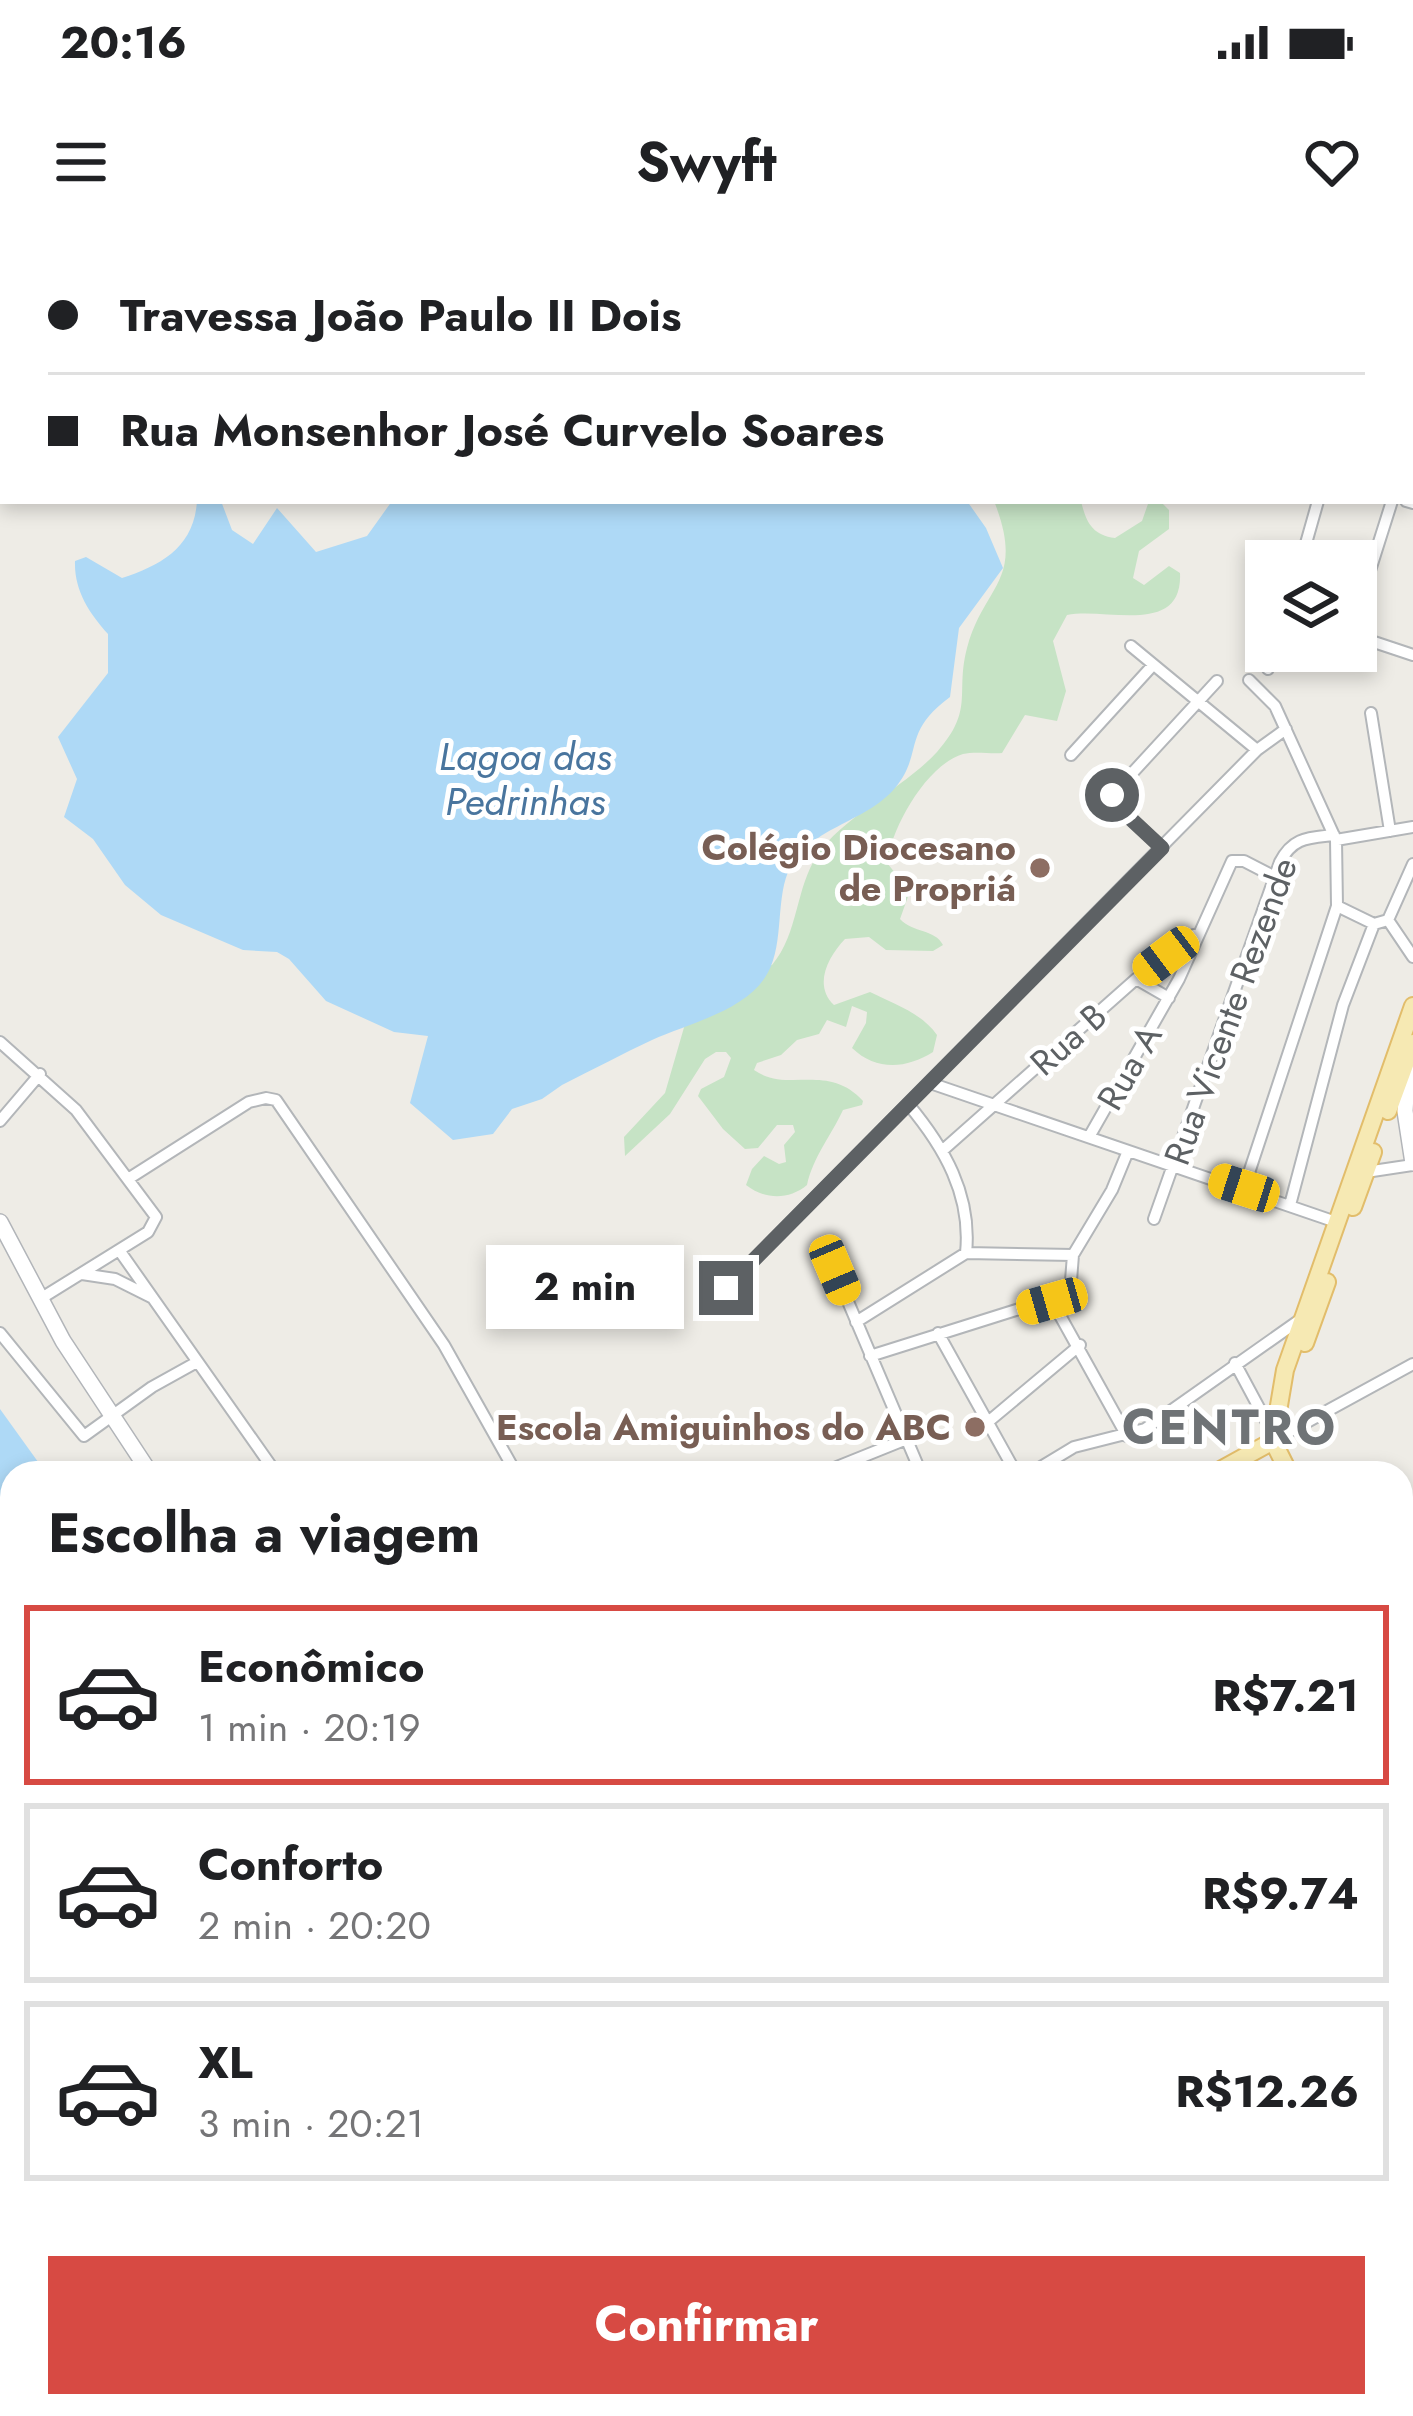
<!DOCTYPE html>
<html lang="pt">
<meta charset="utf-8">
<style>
:root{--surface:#fff;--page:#f2f2f2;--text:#202124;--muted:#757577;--line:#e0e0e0;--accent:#d74a43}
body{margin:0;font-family:Jost,sans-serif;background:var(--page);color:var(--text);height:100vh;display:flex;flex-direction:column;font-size:45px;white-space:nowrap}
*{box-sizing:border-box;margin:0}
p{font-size:39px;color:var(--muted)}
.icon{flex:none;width:66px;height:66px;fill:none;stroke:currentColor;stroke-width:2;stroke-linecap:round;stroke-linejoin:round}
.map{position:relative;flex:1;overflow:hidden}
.details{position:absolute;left:0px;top:1221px;width:1413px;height:957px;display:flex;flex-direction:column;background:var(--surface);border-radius:36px 36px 0 0;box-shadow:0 6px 18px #0003}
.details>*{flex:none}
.guide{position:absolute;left:0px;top:0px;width:1413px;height:264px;box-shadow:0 6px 18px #0003;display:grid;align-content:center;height:264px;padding:0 48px;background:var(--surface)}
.fabs{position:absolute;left:1245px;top:300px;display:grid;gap:24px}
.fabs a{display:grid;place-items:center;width:132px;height:132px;border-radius:0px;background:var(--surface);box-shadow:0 6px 18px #0003;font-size:60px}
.end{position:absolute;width:54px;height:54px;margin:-27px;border:15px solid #5d6164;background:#fff;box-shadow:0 0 0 6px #fff}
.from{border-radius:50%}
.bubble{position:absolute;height:84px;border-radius:0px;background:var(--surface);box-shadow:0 6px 18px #0003;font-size:39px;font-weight:700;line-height:84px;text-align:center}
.car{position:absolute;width:36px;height:72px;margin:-36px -18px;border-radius:15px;box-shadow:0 0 9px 3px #0007;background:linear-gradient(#f5c518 24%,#345 0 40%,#f5c518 0 76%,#345 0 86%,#f5c518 0)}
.guide b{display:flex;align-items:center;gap:42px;height:114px;font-size:45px}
.guide b+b{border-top:3px solid var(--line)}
.guide i{width:30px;height:30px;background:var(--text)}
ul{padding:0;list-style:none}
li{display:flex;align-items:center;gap:36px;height:180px;margin:0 24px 18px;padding:0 24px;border:6px solid var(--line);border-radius:0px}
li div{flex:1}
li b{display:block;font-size:45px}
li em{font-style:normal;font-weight:700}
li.on{border-color:var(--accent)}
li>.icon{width:108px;height:108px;stroke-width:1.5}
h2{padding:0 48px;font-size:54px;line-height:144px}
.primary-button{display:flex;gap:24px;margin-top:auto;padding:24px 48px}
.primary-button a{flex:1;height:138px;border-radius:0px;background:var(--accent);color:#fff;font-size:48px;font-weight:700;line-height:138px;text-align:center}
.status{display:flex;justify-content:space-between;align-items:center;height:84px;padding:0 60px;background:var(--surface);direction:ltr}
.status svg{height:33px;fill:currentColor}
header{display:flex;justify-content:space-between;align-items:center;height:156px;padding:0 48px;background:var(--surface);font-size:54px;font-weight:700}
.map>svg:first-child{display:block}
.green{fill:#c6e3c5}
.water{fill:#aed9f6}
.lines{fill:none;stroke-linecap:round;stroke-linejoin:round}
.ferry{stroke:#49759e;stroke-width:3;stroke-dasharray:15 12;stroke-linecap:butt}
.street-casing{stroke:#b3b6b9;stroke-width:14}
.secondary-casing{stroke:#b2b5b9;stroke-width:18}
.primary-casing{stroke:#e2bd6b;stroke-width:20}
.street{stroke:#fff;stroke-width:10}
.secondary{stroke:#fff;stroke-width:15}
.primary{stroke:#f6e9b3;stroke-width:16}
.route{stroke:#5d6164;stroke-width:15}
.education-dot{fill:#8d6e63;stroke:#fff;stroke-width:4.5}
.labels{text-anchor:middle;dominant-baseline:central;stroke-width:10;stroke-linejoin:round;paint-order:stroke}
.education-label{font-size:36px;font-weight:bold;fill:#785e54;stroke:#fff;text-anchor:end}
.street-label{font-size:36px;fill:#5d6164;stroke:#fff}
.water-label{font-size:39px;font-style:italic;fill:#49759e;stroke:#fff}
.district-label{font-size:48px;font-weight:bold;letter-spacing:3px;fill:#6f7376;stroke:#fff}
</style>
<div class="status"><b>20:16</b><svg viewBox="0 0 49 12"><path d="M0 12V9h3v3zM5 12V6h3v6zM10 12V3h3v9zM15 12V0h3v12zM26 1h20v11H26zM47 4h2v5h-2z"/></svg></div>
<header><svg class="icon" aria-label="menu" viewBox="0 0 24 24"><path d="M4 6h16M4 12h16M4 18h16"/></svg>Swyft<svg class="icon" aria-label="heart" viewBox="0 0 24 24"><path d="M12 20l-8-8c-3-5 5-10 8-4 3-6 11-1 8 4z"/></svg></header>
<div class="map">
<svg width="1413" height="2176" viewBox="0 0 1413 2176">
<rect width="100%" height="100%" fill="#eeece6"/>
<path class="green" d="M 994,261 L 1081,261 C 1086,282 1092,295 1115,298 L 1142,281 L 1149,261 L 1160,261 L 1169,270 L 1169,289 L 1139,311 L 1133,338 L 1144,345 L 1169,326 L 1180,333 C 1183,397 1106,367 1067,375 L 1053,401 L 1066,451 L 1057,481 L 1025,475 L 1002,513 C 990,514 975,511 963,514 C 926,525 891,589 887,623 L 910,651 L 900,679 C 913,693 935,689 943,705 L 933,711 L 886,710 L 869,697 L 845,699 C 828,717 813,745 834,765 L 870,752 C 892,763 922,773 937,795 L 933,812 C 906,829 876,831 852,808 L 866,783 L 867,772 L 852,766 L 846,787 L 827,780 L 819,794 L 797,800 L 781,815 L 757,823 L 754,830 C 788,854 827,822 863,861 L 862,865 L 843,870 C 831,896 813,917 807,945 C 789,960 765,960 746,945 L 752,929 L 764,916 L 779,924 L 786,922 L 784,905 L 795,892 L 793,885 L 777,885 L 758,908 L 745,909 L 723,889 L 698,856 L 701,849 L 724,837 L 731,818 L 726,812 L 716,812 L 705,819 L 670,874 L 625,916 L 624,897 L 665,853 L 685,784 L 763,727 L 772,725 C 799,693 795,648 818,614 C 842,578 906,546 937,512 C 975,469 955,454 967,408 C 984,344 1026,342 994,261 Z"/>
<path class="water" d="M 197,261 L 221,261 L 232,290 L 253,304 L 277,268 L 316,312 L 367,296 L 392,261 L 967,261 L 986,288 L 1003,328 L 959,388 L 950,457 C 901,493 924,513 895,548 C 866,583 806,588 788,632 C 775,664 785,710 764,739 C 741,772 687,784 652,800 C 622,814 592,830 562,845 L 542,859 L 512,869 L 493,894 L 453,900 L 410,863 L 428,796 L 394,792 L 326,761 L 289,719 L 277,712 L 243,710 L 161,675 L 125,645 L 93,599 L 64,577 L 77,539 L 58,497 L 108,433 L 108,394 C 89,373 74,350 75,321 L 86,317 L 122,338 C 162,325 194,307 197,261 Z
M 0,1169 L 46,1233 L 12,1233 L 12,2166 L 1203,2166 L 1218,2176 L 0,2176 Z"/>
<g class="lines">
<path class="ferry" d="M 728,2176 L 733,2166"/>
<g class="street-casing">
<path id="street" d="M 249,0 L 252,3
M 30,3 L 33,0
M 111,3 L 114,0
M 208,3 L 211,0
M 334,3 L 337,0
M 0,30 L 3,27
M 0,40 L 3,43
M 0,101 L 3,98
M 1410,202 L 1413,203
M 0,205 L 3,202
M 1406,261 L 1413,263
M 1301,321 L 1318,261
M 1356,375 L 1392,261
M 1356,396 L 1413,415
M 1131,406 L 1257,510
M 1268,429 L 1274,411
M 1371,473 L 1390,591
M 1071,515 L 1153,425
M 1336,600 L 1413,587
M 1162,608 L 1117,566 L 1112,555 L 1217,441
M 1337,666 L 1374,684
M 1388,680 L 1413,624
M 1388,680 L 1413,717
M 1136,739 L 1169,758
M 0,802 L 76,870 L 156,977 L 148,992 L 40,1059
M 930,843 L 1336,982
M 908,864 C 944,907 972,955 966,1013
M 0,881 L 40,834
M 1089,897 L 1179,739 L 1232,621 L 1244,621 L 1273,636
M 943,910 L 1136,739 L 1194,695
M 1366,932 L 1413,925
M 128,939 L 249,862 L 266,858 L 276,860 L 444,1105 L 516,1233
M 1244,948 L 1337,666 L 1336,600 L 1275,466 L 1249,440
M 1290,965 L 1343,765 L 1374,684 L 1388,680
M 1154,979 L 1280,622 C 1293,597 1308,598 1334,595
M 119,1010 L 276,1233
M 835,1031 L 921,1233
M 82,1034 L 115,1039 L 151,1057
M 726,1048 L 1257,510 L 1286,489
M 1052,1061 L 1127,1196
M 856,1082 L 966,1013 L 1073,1015
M 0,1093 L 84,1196 L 152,1147 L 197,1122
M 938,1093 L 1016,1233
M 870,1116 L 1070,1053 L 1073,1015 L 1112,950 L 1128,911
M 1235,1123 L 1272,1192
M 988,1182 L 1080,1105
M 1274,1200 L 1413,1124
M 822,1233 L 904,1200
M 1031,1233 L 1074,1207 L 1145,1189 L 1301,1079
M 1401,1469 L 1413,1469
M 1401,1482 L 1413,1479
M 1401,1582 L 1413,1583
M 1401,1756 L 1413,1744
M 1401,1837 L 1413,1824
M 1401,1907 L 1413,1917
M 1401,2091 L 1413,2068
M 1362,2176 L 1366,2166"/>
</g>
<g class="secondary-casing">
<path id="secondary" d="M 1408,826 L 1405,871 L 1413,923
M 0,982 L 63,1101 L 150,1233
M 1401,1297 L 1413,1292
M 1401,1948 L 1413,1933"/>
</g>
<g class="primary-casing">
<path id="primary" d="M 1388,871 L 1413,803
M 1353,967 L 1373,912
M 1305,1103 L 1327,1042
M 1273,1201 L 1285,1130 L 1413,766
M 1273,1201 L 1289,1233
M 1215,1233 L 1273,1201
M 1260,2166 L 1278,2176
M 1288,2166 L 1309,2176"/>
</g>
<use href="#street" class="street"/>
<use href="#secondary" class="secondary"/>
<use href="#primary" class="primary"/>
</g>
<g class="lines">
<path class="route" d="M 726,1048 L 1162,608 L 1117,566 L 1112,555"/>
</g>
<g class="education-dot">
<circle cx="1040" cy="628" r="12"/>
<circle cx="975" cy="1187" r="12"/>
</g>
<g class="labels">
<g class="education-label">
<text x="1016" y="607">Colégio Diocesano<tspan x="1016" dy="41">de Propriá</tspan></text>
<text x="951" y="1187">Escola Amiguinhos do ABC</text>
</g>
<g class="street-label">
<text transform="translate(1230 771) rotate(-70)">Rua Vicente Rezende</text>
<text transform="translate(1068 799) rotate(-42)">Rua B</text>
<text transform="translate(1129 827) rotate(-60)">Rua A</text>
</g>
<g class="water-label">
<text x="525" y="516">Lagoa das<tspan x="525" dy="45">Pedrinhas</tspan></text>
</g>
<g class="district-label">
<text x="1230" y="1187">CENTRO</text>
</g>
</g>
</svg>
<div class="fabs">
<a><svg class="icon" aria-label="layers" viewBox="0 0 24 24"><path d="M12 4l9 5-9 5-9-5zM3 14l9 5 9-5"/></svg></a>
</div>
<i class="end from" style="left:1112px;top:555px"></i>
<i class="end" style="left:726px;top:1048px"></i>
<div class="bubble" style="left:486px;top:1005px;width:198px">2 min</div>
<i class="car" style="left:1166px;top:716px;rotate:233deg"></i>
<i class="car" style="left:1244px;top:948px;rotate:288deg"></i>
<i class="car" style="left:835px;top:1030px;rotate:157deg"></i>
<i class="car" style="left:1052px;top:1061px;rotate:254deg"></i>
<div class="guide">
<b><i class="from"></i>Travessa João Paulo II Dois</b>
<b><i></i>Rua Monsenhor José Curvelo Soares</b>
</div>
<section class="details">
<h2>Escolha a viagem</h2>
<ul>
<li class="on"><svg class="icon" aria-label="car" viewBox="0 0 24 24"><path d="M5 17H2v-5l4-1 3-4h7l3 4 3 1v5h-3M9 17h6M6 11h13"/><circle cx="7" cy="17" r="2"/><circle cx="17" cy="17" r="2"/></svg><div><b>Econômico</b><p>1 min · 20:19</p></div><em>R$7.21</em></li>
<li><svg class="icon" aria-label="car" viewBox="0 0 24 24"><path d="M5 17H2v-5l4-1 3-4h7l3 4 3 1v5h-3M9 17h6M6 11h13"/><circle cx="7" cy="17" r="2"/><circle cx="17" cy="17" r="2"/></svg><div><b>Conforto</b><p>2 min · 20:20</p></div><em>R$9.74</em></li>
<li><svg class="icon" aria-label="car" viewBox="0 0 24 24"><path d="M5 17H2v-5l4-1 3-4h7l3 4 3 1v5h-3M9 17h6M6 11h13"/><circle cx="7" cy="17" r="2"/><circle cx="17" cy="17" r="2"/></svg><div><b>XL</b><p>3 min · 20:21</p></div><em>R$12.26</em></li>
</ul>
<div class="primary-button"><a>Confirmar</a></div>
</section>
</div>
